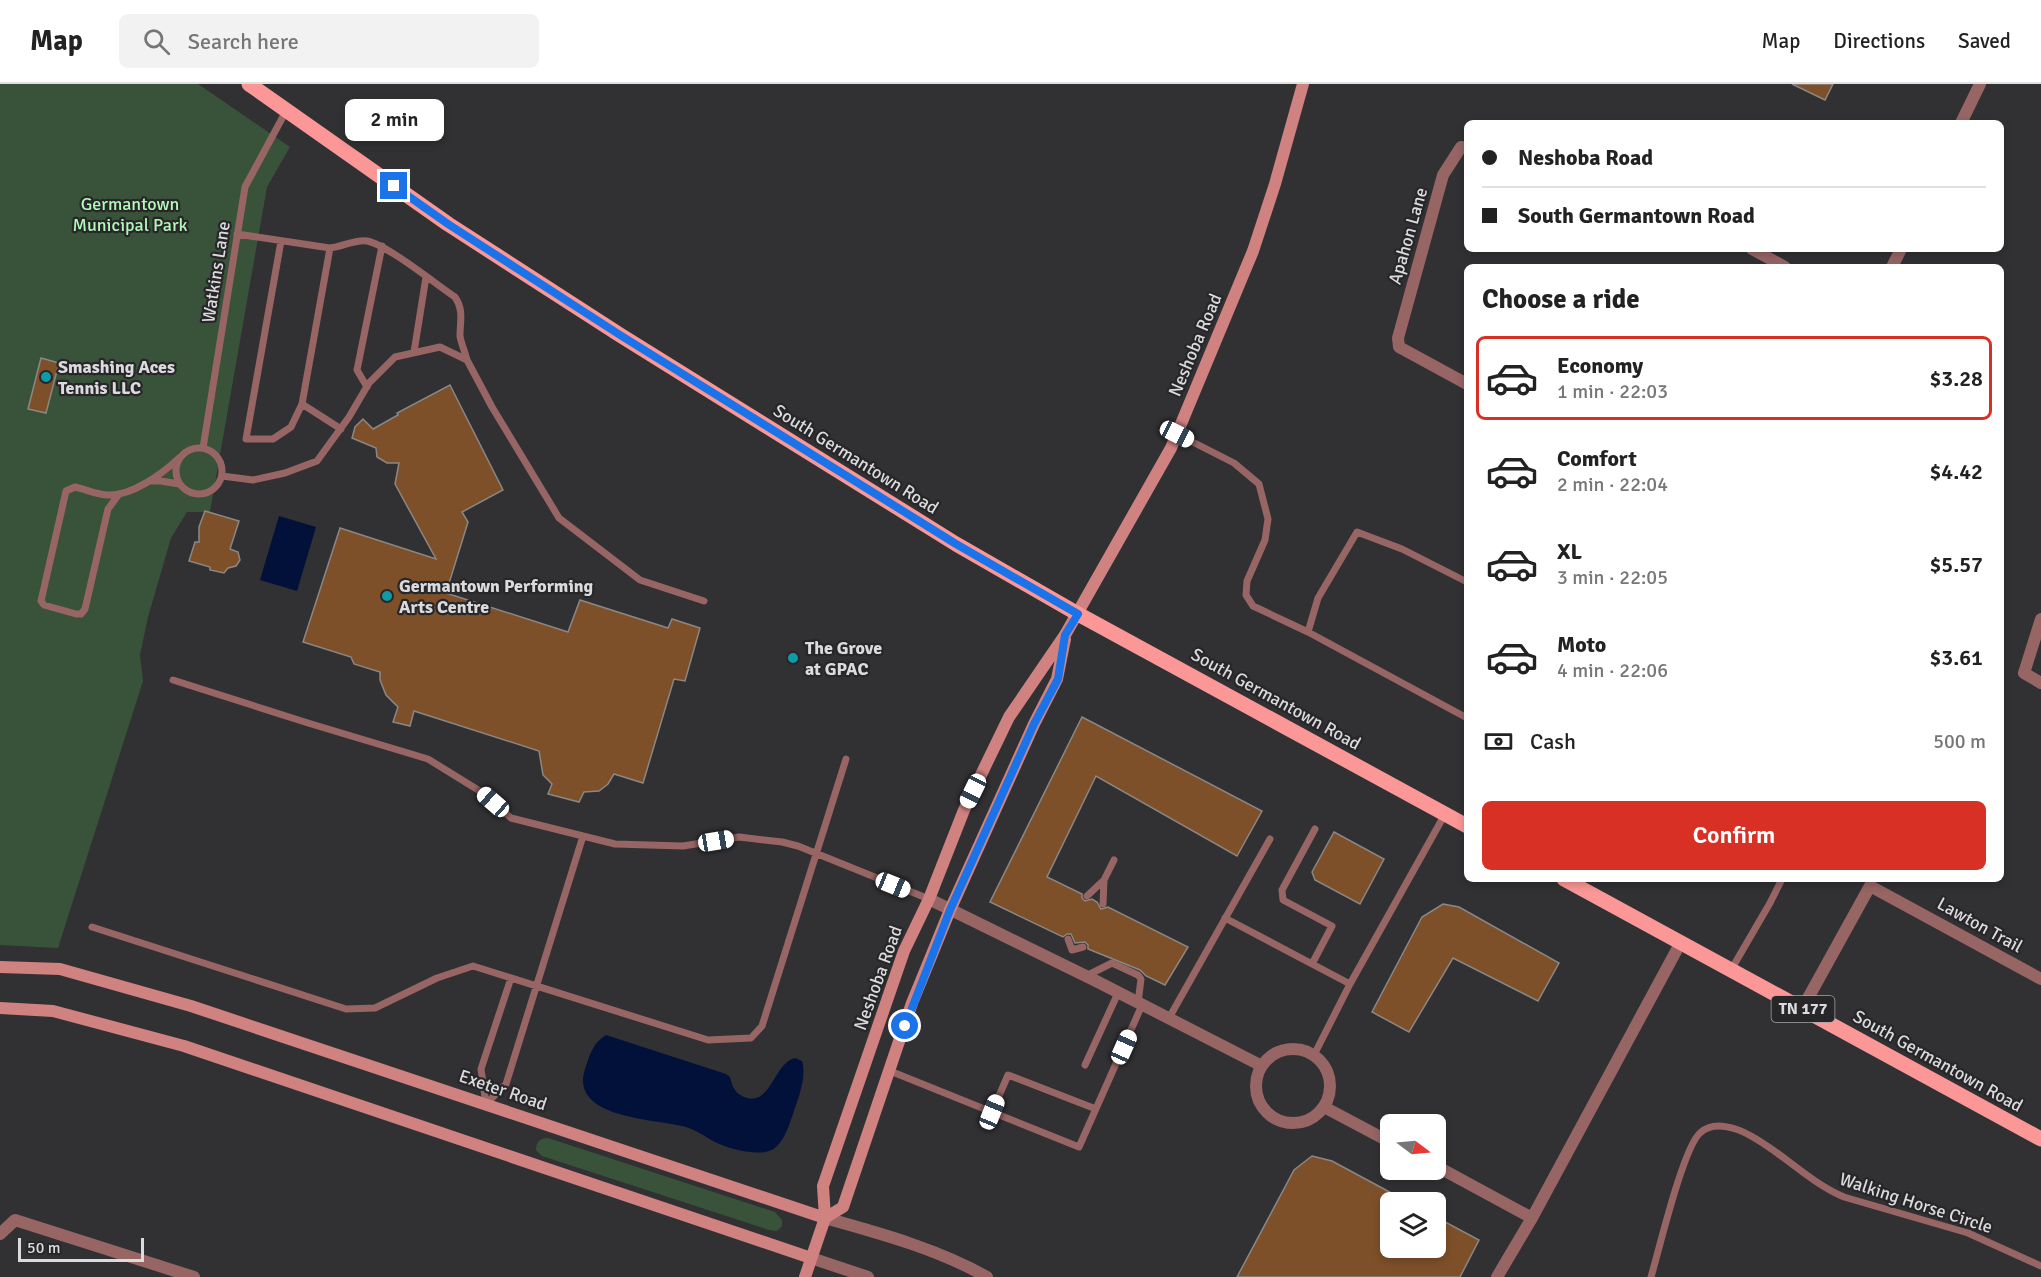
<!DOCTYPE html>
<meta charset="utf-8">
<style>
:root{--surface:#fff;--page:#f2f2f2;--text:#222;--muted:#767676;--line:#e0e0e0;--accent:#d93025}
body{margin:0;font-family:Signika,sans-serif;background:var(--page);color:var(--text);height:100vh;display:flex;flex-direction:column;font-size:22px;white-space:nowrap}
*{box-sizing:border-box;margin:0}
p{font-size:20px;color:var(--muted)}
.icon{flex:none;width:33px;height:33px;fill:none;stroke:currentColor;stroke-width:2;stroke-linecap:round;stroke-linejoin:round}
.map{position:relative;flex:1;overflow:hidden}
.panel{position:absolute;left:1464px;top:180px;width:540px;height:618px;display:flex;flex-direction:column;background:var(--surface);border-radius:9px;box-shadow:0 3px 9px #0003}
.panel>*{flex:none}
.banner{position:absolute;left:1464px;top:36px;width:540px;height:132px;border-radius:9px;box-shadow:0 3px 9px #0003;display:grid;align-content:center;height:132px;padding:0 18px;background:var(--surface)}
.needle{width:39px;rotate:106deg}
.fabs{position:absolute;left:1380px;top:1030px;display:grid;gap:12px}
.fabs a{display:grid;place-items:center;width:66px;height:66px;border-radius:9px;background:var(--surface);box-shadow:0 3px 9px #0003;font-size:30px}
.scale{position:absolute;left:18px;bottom:15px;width:126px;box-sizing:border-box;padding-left:6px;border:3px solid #dbdbdd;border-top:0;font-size:16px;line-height:21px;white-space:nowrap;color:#dbdbdd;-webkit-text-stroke:4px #272629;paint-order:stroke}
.end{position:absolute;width:27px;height:27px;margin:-14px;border:8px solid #1a73e8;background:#fff;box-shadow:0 0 0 3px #fff}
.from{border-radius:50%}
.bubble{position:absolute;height:42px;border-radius:9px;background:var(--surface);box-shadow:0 3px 9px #0003;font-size:20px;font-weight:600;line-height:42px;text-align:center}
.car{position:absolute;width:18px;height:36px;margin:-18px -9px;border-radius:8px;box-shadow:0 0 4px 2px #0007;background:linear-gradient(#fff 24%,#345 0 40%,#fff 0 76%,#345 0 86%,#fff 0)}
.banner b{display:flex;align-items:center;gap:21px;height:57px;font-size:22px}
.banner b+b{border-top:2px solid var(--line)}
.banner i{width:15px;height:15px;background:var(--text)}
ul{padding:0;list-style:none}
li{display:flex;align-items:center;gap:18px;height:84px;margin:0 12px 9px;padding:0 6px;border:3px solid transparent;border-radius:9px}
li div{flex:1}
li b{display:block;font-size:22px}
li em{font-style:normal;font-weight:600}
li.current{border-color:var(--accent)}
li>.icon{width:54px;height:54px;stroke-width:1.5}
h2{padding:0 18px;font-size:27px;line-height:72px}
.pay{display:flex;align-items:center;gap:15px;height:66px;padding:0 18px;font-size:22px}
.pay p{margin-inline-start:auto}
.button{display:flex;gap:12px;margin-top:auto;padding:12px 18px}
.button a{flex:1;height:69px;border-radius:9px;background:var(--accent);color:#fff;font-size:24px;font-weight:600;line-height:69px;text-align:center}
header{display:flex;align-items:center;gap:36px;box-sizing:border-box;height:84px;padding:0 30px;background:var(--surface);border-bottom:2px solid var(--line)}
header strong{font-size:28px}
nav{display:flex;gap:33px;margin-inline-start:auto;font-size:21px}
.search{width:420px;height:54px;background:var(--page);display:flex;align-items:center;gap:15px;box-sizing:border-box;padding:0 21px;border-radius:9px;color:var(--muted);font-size:22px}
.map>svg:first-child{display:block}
.green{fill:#39533b}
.water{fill:#011139}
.building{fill:#7e5029;stroke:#8a8785;stroke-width:1.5}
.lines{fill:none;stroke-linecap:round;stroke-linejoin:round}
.lane{stroke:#966564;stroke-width:7}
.street{stroke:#966564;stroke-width:12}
.secondary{stroke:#cf8280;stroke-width:12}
.primary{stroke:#fb9796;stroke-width:15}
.route{stroke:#1a73e8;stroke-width:8}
.culture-dot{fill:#0f9aa8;stroke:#272629;stroke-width:2}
.labels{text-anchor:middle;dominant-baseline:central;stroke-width:4.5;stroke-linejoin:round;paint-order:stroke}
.shield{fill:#272629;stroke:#a5a5a7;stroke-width:1.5}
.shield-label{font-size:16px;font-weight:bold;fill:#dbdbdd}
.park-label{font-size:18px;fill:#b2f8b7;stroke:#272629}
.street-label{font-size:18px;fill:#dbdbdd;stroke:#272629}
.poi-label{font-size:18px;font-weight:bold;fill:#dbdbdd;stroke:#272629;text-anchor:start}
</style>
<header>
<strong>Map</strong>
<div class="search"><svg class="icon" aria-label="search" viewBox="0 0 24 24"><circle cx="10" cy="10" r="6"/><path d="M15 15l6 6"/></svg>Search here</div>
<nav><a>Map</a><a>Directions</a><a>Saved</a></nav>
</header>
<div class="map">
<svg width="2041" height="1193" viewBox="0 0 2041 1193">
<rect width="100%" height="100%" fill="#313033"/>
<path class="green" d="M 0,0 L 198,0 L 290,63 L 267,103 L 210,428 L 187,428 L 171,454 L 148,533 L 140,571 L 143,597 L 58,864 L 0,861 Z
M 548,1054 L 775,1128 L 782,1136 L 782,1142 L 777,1147 L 769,1146 L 542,1072 L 536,1066 C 536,1058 540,1054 548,1054 Z"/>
<path class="water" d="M 279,432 L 316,443 L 297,507 L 260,496 Z
M 606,951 L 726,990 L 730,993 C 732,1001 734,1008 742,1012 C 771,1026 773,979 795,974 L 802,977 C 807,993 798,1015 793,1030 C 789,1041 785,1055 776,1063 C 764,1075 729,1065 715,1058 C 704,1052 695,1045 682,1042 C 654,1035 569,1034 585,985 C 590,970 593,959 606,951 Z"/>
<path class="building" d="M 1792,0 L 1833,0 L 1825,16 Z
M 41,274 L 59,279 L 46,329 L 28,325 Z
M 450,301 L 503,406 L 462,428 L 468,438 L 446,509 L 568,548 L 580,516 L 668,544 L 672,535 L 700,544 L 685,597 L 674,595 L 643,699 L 614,690 L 608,700 L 599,707 L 584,708 L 579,718 L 548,710 L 552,700 L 543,691 L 539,667 L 414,627 L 410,642 L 393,638 L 398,623 L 386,611 L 380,596 L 380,588 L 354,580 L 351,573 L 303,558 L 340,444 L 436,475 L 395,400 L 399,379 L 387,379 L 377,373 L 376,364 L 352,354 L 355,343 L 363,335 L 373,345 L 398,331 L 397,329 Z
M 205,427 L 239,437 L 230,465 L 238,468 L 240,476 L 236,482 L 228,484 L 224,489 L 210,486 L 210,483 L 189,477 L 195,458 L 199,458 L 199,443 Z
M 1082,633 L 1262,727 L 1237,772 L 1096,692 L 1047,793 L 1082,810 L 1082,814 L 1085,817 L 1092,815 L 1097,818 L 1101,825 L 1108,823 L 1188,863 L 1165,901 L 1146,892 L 1140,886 L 1088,865 L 1088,861 L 1085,858 L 1075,859 L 1071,850 L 1067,850 L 1063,853 L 990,818 Z
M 1334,748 L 1384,775 L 1360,820 L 1315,796 L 1312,788 Z
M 1443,820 L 1459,823 L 1559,879 L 1538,917 L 1453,874 L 1409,948 L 1372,928 L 1422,833 Z
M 1312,1072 L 1332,1077 L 1410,1119 L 1390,1119 L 1390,1164 L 1436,1164 L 1436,1133 L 1479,1156 L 1460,1193 L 1237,1193 L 1294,1086 Z"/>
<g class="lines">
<path class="lane" d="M 237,150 L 330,164 C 342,163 355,155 367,157 C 386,160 437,201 455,213 C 464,226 460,237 460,252 C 461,259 465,268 467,276
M 281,157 L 246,355 L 273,355 L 291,343 L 302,320
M 330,164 L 302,320 L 341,345
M 414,268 L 426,193
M 367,303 L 357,286 L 382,162
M 1177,350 L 1234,379 L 1259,400 L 1268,435 L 1265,456 L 1247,497 L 1246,511 L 1253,522 L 1308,548
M176 387a23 23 0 1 1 46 0a23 23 0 1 1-46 0Z
M 203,364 L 245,103 L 286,27
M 222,392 L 253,396 L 285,389 L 317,377 L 349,333 L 369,299 L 395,273 L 440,263 L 467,276 L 492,323 L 559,434 L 640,496 L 704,517
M 151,397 L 161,397 L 179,400
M 119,410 L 108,425 L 85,525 L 81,530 L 76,530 L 44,521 L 41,517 L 66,407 L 75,403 C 85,405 97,411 108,411 C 132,412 162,390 179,374
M 1467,498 L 1402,465 L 1357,448 L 1318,514 L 1308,548 L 1467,634
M 173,596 L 308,639 L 428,675 L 483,709 L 511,734 L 615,760 L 683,762 L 739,753 L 782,758 L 798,762 L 929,815
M 1104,796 L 1114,776
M 1087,812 L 1104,796 L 1103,820
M 1225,834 L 1350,900
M 92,843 L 346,925 L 375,924 L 437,894 L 473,882 L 708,956 L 751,954 L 762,942 L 846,675
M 1068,855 L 1072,866 L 1083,863
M 1312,880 L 1332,842 L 1283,816 L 1282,806 L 1315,745
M 1731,886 L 1770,819 L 1782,795
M 1086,892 L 1112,879 L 1138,891 L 1141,895 L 1138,919
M 1169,934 L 1270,755
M 1314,971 L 1350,900 L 1445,730
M 1085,981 L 1118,909
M 890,987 L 1079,1063 L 1142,921
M 486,1020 L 506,1000 L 583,752
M 486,1020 L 481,985 L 511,894
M 992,1028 L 1008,991 L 1096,1025
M 1651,1193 C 1659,1166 1683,1064 1700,1049 C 1714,1036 1737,1044 1751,1052 C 1784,1070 1809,1098 1844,1113 L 1968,1149 L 2041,1182"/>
<path class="street" d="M 1961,39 L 1980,0
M 1467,64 L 1461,63 L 1443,91 L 1398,254 L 1399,263 L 1467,300
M 1752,165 L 1785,183
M 1892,183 L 1901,165
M 2041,535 L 2024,589 L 2041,599
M 929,815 L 1096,897 L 1262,982
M 1802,925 L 1870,802 L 2041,895
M1256 1002a37 37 0 1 1 74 0a37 37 0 1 1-74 0Z
M 1324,1023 L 1390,1058
M 1436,1082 L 1532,1134
M 825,1134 C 879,1149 938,1165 987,1193
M 0,1150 L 15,1136 L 194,1193
M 811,1174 L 868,1193
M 1497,1193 L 1532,1134 L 1681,858"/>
<path class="secondary" d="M 0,883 L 60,885 L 191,922 L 825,1134
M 0,924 L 53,927 L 184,962 L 811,1174
M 825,1134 L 843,1123 L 912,919 L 950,826 L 1034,640 L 1057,595 L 1065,555
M 805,1193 L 825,1134 L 823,1102 L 904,867 L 929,815 L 964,726 L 1009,633 L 1065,551 L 1171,364 L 1253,167 L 1275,100 L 1303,0"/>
<path class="primary" d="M 249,0 L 448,140 L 620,251 L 956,460 L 1078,530 L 1467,742
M 1564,795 L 2041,1055"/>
</g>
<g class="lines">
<path class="route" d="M 394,102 L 448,140 L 620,251 L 956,460 L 1078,530 L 1065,551 L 1058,595 L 1034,640 L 950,826 L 905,942"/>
</g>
<g class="culture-dot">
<circle cx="46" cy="293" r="6"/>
<circle cx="387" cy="512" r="6"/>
<circle cx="793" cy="574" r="6"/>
</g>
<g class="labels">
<rect class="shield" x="1771.5" y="912" width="63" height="26" rx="4.5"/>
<g class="shield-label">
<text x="1803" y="925">TN 177</text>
</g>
<g class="park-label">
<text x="130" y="120">Germantown<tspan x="130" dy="21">Municipal Park</tspan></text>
</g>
<g class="street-label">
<text transform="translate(1408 152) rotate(-74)">Apahon Lane</text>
<text transform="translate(216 188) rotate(-81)">Watkins Lane</text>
<text transform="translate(1195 261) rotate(-67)">Neshoba Road</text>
<text transform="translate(856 375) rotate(32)">South Germantown Road</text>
<text transform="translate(1276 615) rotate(29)">South Germantown Road</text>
<text transform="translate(1980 841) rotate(29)">Lawton Trail</text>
<text transform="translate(878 894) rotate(-70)">Neshoba Road</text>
<text transform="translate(1938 977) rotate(29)">South Germantown Road</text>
<text transform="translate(503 1006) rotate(19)">Exeter Road</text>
<text transform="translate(1916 1119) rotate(18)">Walking Horse Circle</text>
</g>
<g class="poi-label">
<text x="58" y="283">Smashing Aces<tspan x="58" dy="21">Tennis LLC</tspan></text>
<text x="399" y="502">Germantown Performing<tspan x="399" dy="21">Arts Centre</tspan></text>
<text x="805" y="564">The Grove<tspan x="805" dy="21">at GPAC</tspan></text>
</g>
</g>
</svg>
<div class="fabs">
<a><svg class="needle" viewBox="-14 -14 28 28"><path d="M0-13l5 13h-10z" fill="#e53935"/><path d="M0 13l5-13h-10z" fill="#767676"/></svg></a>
<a><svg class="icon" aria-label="layers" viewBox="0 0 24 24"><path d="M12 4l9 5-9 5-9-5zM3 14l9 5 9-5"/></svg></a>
</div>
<div class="scale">50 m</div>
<i class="end from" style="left:905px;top:942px"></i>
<i class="end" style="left:394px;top:102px"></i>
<div class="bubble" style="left:345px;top:15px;width:99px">2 min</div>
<i class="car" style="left:1177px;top:350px;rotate:117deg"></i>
<i class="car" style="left:973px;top:707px;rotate:206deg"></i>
<i class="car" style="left:493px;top:718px;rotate:311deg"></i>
<i class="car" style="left:716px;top:757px;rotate:80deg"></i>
<i class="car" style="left:893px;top:801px;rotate:112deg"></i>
<i class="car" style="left:1124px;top:963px;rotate:24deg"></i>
<i class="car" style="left:992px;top:1028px;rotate:22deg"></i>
<div class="banner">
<b><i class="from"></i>Neshoba Road</b>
<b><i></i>South Germantown Road</b>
</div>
<section class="panel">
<h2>Choose a ride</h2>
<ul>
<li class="current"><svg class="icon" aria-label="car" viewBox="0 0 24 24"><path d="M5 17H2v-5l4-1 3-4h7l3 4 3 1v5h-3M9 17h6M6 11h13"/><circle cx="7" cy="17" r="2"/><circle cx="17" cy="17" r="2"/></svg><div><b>Economy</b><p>1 min · 22:03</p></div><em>$3.28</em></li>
<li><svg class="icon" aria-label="car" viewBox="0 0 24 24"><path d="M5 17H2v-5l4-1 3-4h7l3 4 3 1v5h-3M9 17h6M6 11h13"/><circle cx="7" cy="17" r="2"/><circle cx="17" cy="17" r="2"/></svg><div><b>Comfort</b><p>2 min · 22:04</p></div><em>$4.42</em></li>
<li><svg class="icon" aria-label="car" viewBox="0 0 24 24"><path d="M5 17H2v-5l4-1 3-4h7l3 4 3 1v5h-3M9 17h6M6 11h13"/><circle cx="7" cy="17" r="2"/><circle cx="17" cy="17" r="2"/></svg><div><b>XL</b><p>3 min · 22:05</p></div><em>$5.57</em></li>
<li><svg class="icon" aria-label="car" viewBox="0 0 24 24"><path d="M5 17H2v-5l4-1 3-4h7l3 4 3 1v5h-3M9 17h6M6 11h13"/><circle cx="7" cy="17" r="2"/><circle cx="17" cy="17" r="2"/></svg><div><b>Moto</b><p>4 min · 22:06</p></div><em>$3.61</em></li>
</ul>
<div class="pay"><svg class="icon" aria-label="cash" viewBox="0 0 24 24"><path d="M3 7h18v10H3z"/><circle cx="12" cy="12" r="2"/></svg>Cash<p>500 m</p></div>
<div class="button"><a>Confirm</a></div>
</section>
</div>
